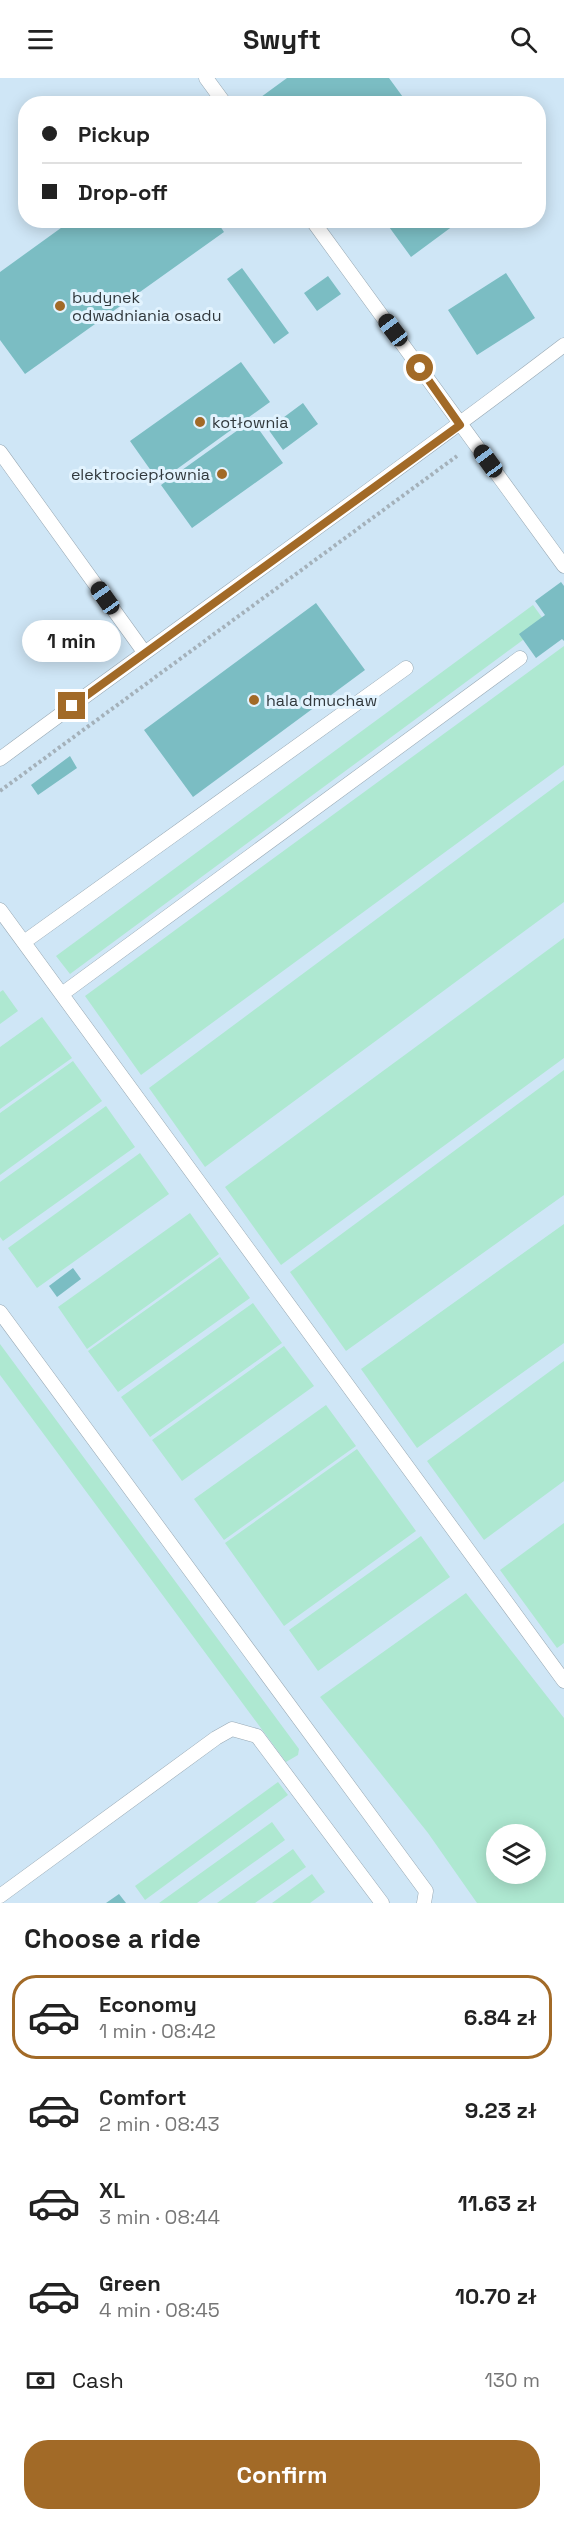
<!DOCTYPE html>
<meta charset="utf-8">
<style>
:root{--surface:#fff;--page:#f6f6f6;--text:#222;--muted:#767676;--line:#e0e0e0;--accent:#a26a27}
body{margin:0;font-family:"Space Grotesk",sans-serif;background:var(--page);color:var(--text);height:100vh;display:flex;flex-direction:column;font-size:22px;white-space:nowrap}
*{box-sizing:border-box;margin:0}
p{font-size:20px;color:var(--muted)}
.icon{flex:none;width:33px;height:33px;fill:none;stroke:currentColor;stroke-width:2;stroke-linecap:round;stroke-linejoin:round}
.map{position:relative;height:1825px;overflow:hidden}
.side{display:flex;flex-direction:column;background:var(--surface);flex:1}
.side>*{flex:none}
.top-card{position:absolute;left:18px;top:18px;width:528px;height:132px;border-radius:24px;box-shadow:0 3px 15px #0003;display:grid;align-content:center;height:132px;padding:0 24px;background:var(--surface)}
.tools{position:absolute;left:486px;top:1746px;display:grid;gap:12px}
.tools a{display:grid;place-items:center;width:60px;height:60px;border-radius:50%;background:var(--surface);box-shadow:0 3px 15px #0003;font-size:30px}
.end{position:absolute;width:27px;height:27px;margin:-14px;border:8px solid #a26a27;background:#fff;box-shadow:0 0 0 3px #fff}
.from{border-radius:50%}
.bubble{position:absolute;height:42px;border-radius:21px;background:var(--surface);box-shadow:0 3px 15px #0003;font-size:20px;font-weight:600;line-height:42px;text-align:center}
.car{position:absolute;width:18px;height:36px;margin:-18px -9px;border-radius:8px;box-shadow:0 0 4px 2px #0007;background:linear-gradient(#222 24%,#8ab4d8 0 40%,#222 0 76%,#8ab4d8 0 86%,#222 0)}
.top-card b{display:flex;align-items:center;gap:21px;height:57px;font-size:22px}
.top-card b+b{border-top:2px solid var(--line)}
.top-card i{width:15px;height:15px;background:var(--text)}
ul{padding:0;list-style:none}
li{display:flex;align-items:center;gap:18px;height:84px;margin:0 12px 9px;padding:0 12px;border:3px solid transparent;border-radius:24px}
li div{flex:1}
li b{display:block;font-size:22px}
li em{font-style:normal;font-weight:600}
li.current{border-color:var(--accent)}
li>.icon{width:54px;height:54px;stroke-width:1.5}
h2{padding:0 24px;font-size:27px;line-height:72px}
.pay{display:flex;align-items:center;gap:15px;height:66px;padding:0 24px;font-size:22px}
.pay p{margin-inline-start:auto}
.cta{display:flex;gap:12px;margin-top:auto;padding:12px 24px}
.cta a{flex:1;height:69px;border-radius:24px;background:var(--accent);color:#fff;font-size:24px;font-weight:600;line-height:69px;text-align:center}
header{display:flex;justify-content:space-between;align-items:center;height:78px;padding:0 24px;background:var(--surface);font-size:27px;font-weight:600}
.map>svg:first-child{display:block}
.built{fill:#cfe6f6;fill-rule:evenodd}
.water{fill:#aee8d1;fill-rule:evenodd}
.building{fill:#7bbdc3}
.lines{fill:none;stroke-linecap:round;stroke-linejoin:round}
.service-casing{stroke:#99a9b4;stroke-width:15}
.path{stroke:#a4b1ba;stroke-width:4;stroke-dasharray:3 3;stroke-linecap:butt}
.service{stroke:#fff;stroke-width:14}
.route{stroke:#a26a27;stroke-width:8}
.poi-dot{fill:#a26a27;stroke:#e2f3fe;stroke-width:2}
.labels{text-anchor:middle;dominant-baseline:central;stroke-width:6;stroke-linejoin:round;paint-order:stroke}
.poi-label{font-size:16px;fill:#31383c;stroke:#e2f3fe;text-anchor:start}
</style>
<header><svg class="icon" aria-label="menu" viewBox="0 0 24 24"><path d="M4 6h16M4 12h16M4 18h16"/></svg>Swyft<svg class="icon" aria-label="search" viewBox="0 0 24 24"><circle cx="10" cy="10" r="6"/><path d="M15 15l6 6"/></svg></header>
<div class="map">
<svg width="564" height="1825" viewBox="0 0 564 1825">
<rect width="100%" height="100%" fill="#e2f3fe"/>
<path class="built" d="M 0,0 L 564,0 L 564,1825 L 0,1825 ZM 26,26 L 538,26 L 538,142 L 26,142 ZM 496,1756 L 536,1756 L 536,1796 L 496,1796 Z"/>
<path class="water" d="M 533,527 L 546,545 L 70,896 L 56,878 Z
M 564,568 L 564,687 L 141,997 L 85,918 Z
M 564,702 L 564,824 L 205,1089 L 149,1010 Z
M 564,860 L 564,980 L 281,1187 L 225,1109 Z
M 3,912 L 18,933 L 0,946 L 0,914 Z
M 42,939 L 72,980 L 0,1031 L 0,969 Z
M 73,983 L 102,1023 L 0,1097 L 0,1035 Z
M 564,992 L 564,1117 L 346,1273 L 290,1194 Z
M 106,1028 L 135,1069 L 3,1163 L 0,1159 L 0,1104 Z
M 140,1075 L 169,1116 L 37,1210 L 8,1170 Z
M 190,1135 L 219,1176 L 87,1271 L 58,1229 Z
M 564,1146 L 564,1265 L 417,1370 L 361,1291 Z
M 220,1179 L 250,1220 L 118,1314 L 88,1273 Z
M 253,1225 L 282,1265 L 150,1359 L 121,1319 Z
M 0,1266 L 299,1671 L 298,1677 L 286,1684 L 0,1297 Z
M 284,1268 L 314,1308 L 182,1403 L 152,1362 Z
M 564,1283 L 564,1403 L 484,1462 L 427,1383 Z
M 326,1327 L 356,1368 L 224,1462 L 194,1421 Z
M 357,1371 L 416,1453 L 284,1548 L 225,1465 Z
M 564,1445 L 564,1565 L 557,1570 L 500,1492 Z
M 421,1458 L 450,1499 L 318,1593 L 289,1552 Z
M 466,1515 L 564,1640 L 564,1825 L 477,1825 L 428,1755 L 320,1619 ZM 496,1756 L 536,1756 L 536,1796 L 496,1796 Z
M 278,1704 L 288,1717 L 145,1822 L 135,1808 Z
M 272,1744 L 285,1762 L 197,1825 L 159,1825 Z
M 293,1771 L 306,1789 L 255,1825 L 217,1825 Z
M 312,1796 L 325,1814 L 310,1825 L 272,1825 Z"/>
<path class="building" d="M 287,0 L 389,0 L 408,26 L 266,26 L 261,19 Z
M 72,142 L 216,142 L 224,154 L 25,296 L 0,262 L 0,194 Z
M 384,142 L 461,142 L 411,179 Z
M 242,190 L 289,255 L 274,266 L 227,201 Z
M 506,195 L 535,240 L 477,277 L 448,232 Z
M 328,198 L 341,216 L 317,233 L 304,215 Z
M 241,284 L 270,324 L 159,404 L 130,363 Z
M 303,325 L 318,346 L 283,372 L 268,351 Z
M 252,342 L 283,385 L 192,450 L 161,407 Z
M 561,504 L 564,508 L 564,563 L 562,561 L 536,580 L 519,556 L 545,537 L 535,523 Z
M 316,525 L 365,592 L 193,719 L 144,652 Z
M 70,678 L 77,690 L 38,717 L 31,707 Z
M 73,1190 L 81,1201 L 57,1219 L 49,1208 Z
M 119,1816 L 126,1825 L 106,1825 Z"/>
<g class="lines">
<g class="service-casing">
<path id="service" d="M 206,0 L 225,26
M 312,142 L 564,488
M 0,374 L 144,574
M 0,681 C 187,542 378,409 564,267
M 0,832 L 564,1603
M 24,864 L 406,590
M 62,916 L 520,580
M 0,1234 L 426,1813 L 424,1825
M 0,1818 L 216,1660 L 232,1651 L 257,1658 L 382,1825"/>
</g>
<path class="path" d="M 0,713 L 457,378"/>
<use href="#service" class="service"/>
</g>
<g class="lines">
<path class="route" d="M 72,628 L 460,347 L 420,290"/>
</g>
<g class="poi-dot">
<circle cx="60" cy="228" r="6"/>
<circle cx="200" cy="344" r="6"/>
<circle cx="222" cy="396" r="6"/>
<circle cx="254" cy="622" r="6"/>
</g>
<g class="labels">
<g class="poi-label">
<text x="72" y="219">budynek<tspan x="72" dy="18">odwadniania osadu</tspan></text>
<text x="212" y="344">kotłownia</text>
<text x="210" y="396" text-anchor="end">elektrociepłownia</text>
<text x="266" y="622">hala dmuchaw</text>
</g>
</g>
</svg>
<div class="tools">
<a><svg class="icon" aria-label="layers" viewBox="0 0 24 24"><path d="M12 4l9 5-9 5-9-5zM3 14l9 5 9-5"/></svg></a>
</div>
<i class="end from" style="left:420px;top:290px"></i>
<i class="end" style="left:72px;top:628px"></i>
<div class="bubble" style="left:22px;top:542px;width:99px">1 min</div>
<i class="car" style="left:393px;top:252px;rotate:323deg"></i>
<i class="car" style="left:488px;top:383px;rotate:324deg"></i>
<i class="car" style="left:105px;top:520px;rotate:325deg"></i>
<div class="top-card">
<b><i class="from"></i>Pickup</b>
<b><i></i>Drop-off</b>
</div>
</div>
<section class="side">
<h2>Choose a ride</h2>
<ul>
<li class="current"><svg class="icon" aria-label="car" viewBox="0 0 24 24"><path d="M5 17H2v-5l4-1 3-4h7l3 4 3 1v5h-3M9 17h6M6 11h13"/><circle cx="7" cy="17" r="2"/><circle cx="17" cy="17" r="2"/></svg><div><b>Economy</b><p>1 min · 08:42</p></div><em>6.84 zł</em></li>
<li><svg class="icon" aria-label="car" viewBox="0 0 24 24"><path d="M5 17H2v-5l4-1 3-4h7l3 4 3 1v5h-3M9 17h6M6 11h13"/><circle cx="7" cy="17" r="2"/><circle cx="17" cy="17" r="2"/></svg><div><b>Comfort</b><p>2 min · 08:43</p></div><em>9.23 zł</em></li>
<li><svg class="icon" aria-label="car" viewBox="0 0 24 24"><path d="M5 17H2v-5l4-1 3-4h7l3 4 3 1v5h-3M9 17h6M6 11h13"/><circle cx="7" cy="17" r="2"/><circle cx="17" cy="17" r="2"/></svg><div><b>XL</b><p>3 min · 08:44</p></div><em>11.63 zł</em></li>
<li><svg class="icon" aria-label="car" viewBox="0 0 24 24"><path d="M5 17H2v-5l4-1 3-4h7l3 4 3 1v5h-3M9 17h6M6 11h13"/><circle cx="7" cy="17" r="2"/><circle cx="17" cy="17" r="2"/></svg><div><b>Green</b><p>4 min · 08:45</p></div><em>10.70 zł</em></li>
</ul>
<div class="pay"><svg class="icon" aria-label="cash" viewBox="0 0 24 24"><path d="M3 7h18v10H3z"/><circle cx="12" cy="12" r="2"/></svg>Cash<p>130 m</p></div>
<div class="cta"><a>Confirm</a></div>
</section>
